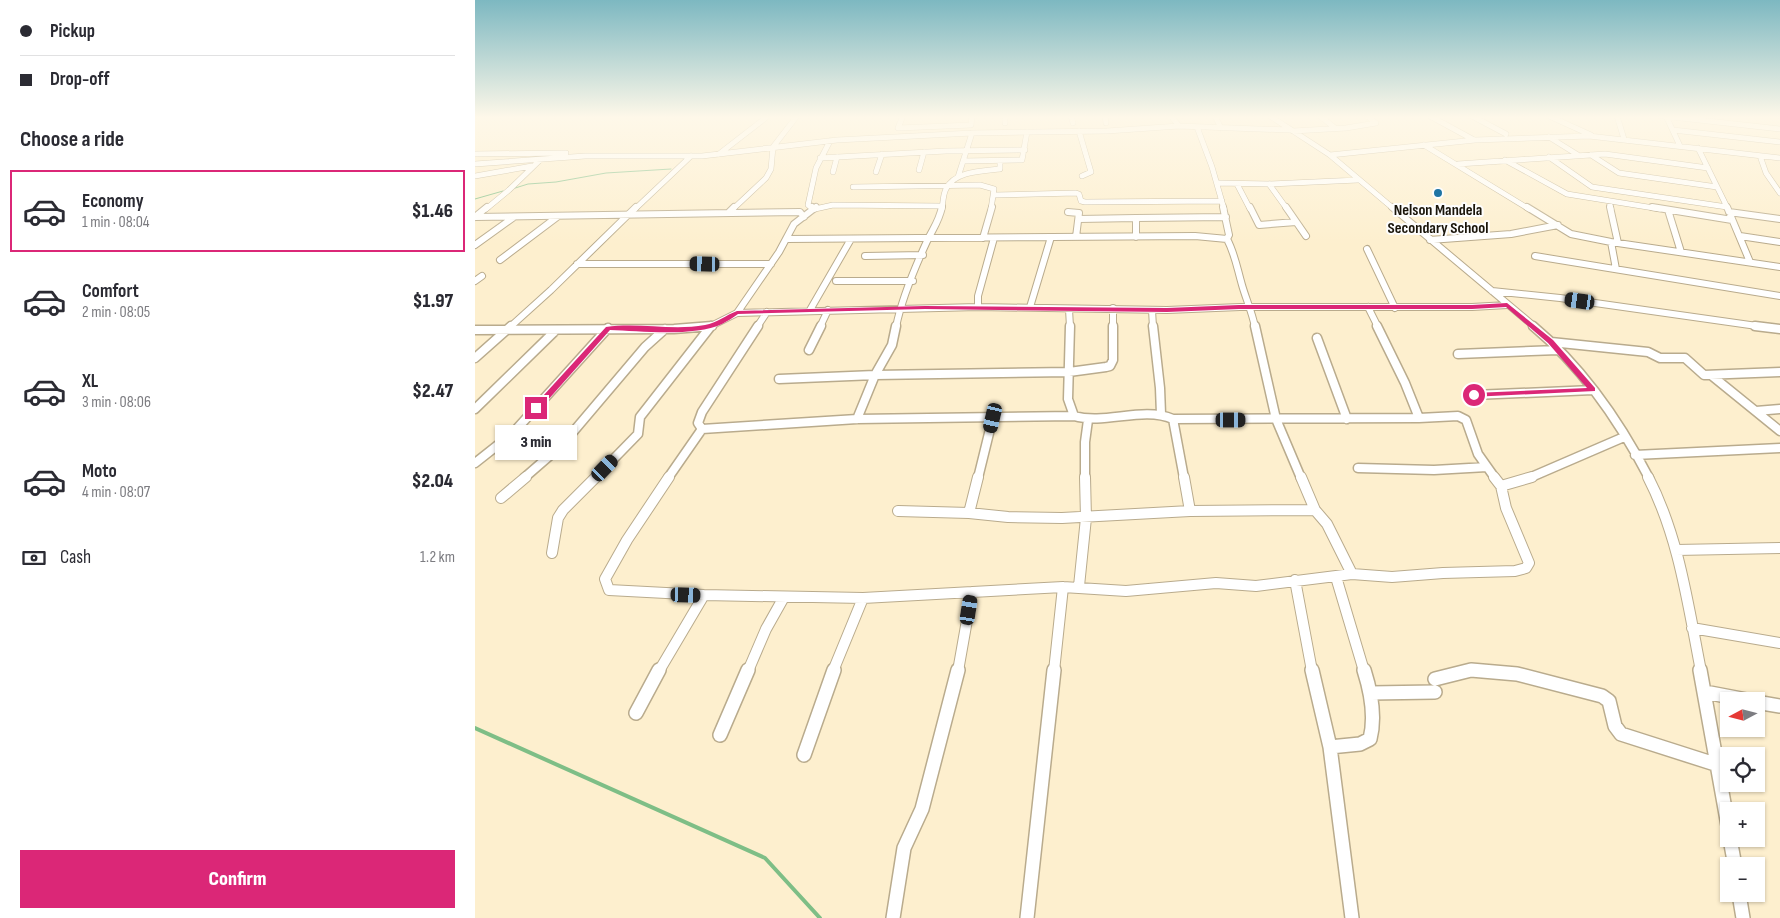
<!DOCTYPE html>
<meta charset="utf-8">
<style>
:root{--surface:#fff;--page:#f7f7f7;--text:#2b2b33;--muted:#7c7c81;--line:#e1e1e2;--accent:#db2777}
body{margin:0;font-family:"Sofia Sans Condensed",sans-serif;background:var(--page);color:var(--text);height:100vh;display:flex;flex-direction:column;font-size:19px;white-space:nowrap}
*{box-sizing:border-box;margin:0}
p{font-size:16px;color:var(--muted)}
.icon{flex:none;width:28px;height:28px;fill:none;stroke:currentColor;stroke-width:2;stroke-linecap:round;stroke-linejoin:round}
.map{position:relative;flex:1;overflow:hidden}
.panel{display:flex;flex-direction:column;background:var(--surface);width:475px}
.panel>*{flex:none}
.guide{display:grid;align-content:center;height:110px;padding:0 20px;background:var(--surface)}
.needle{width:32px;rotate:263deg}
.controls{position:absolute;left:1245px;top:692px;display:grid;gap:10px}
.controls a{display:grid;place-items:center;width:45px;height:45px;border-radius:0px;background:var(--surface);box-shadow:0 1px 4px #0004;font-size:25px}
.end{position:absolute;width:22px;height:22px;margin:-11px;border:6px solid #db2777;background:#fff;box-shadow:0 0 0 2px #fff}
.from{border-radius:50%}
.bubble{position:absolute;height:35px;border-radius:0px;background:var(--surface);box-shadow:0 1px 4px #0004;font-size:16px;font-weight:800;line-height:35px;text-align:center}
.car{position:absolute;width:15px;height:30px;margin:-15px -8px;border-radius:6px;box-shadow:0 0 4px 1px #0007;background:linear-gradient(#222 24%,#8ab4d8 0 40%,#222 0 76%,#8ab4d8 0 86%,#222 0)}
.guide b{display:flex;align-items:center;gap:18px;height:48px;font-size:19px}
.guide b+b{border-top:1px solid var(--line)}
.guide i{width:12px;height:12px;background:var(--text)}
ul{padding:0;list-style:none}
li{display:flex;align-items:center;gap:15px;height:82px;margin:0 10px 8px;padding:0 10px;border:2px solid transparent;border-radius:0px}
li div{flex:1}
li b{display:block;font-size:19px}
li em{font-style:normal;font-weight:800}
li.selected{border-color:var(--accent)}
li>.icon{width:45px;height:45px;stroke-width:1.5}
h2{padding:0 20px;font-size:22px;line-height:60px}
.pay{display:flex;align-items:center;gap:12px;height:55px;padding:0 20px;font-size:19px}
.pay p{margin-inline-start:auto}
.action{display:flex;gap:10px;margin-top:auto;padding:10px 20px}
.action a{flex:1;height:58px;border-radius:0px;background:var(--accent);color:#fff;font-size:20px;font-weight:800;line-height:58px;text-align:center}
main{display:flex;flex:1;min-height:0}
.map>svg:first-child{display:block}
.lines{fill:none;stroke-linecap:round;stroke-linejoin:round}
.stream-far1{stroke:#7ebe86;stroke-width:1}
.stream{stroke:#7ebe86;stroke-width:4}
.street-far4-casing{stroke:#b9ab8d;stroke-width:6}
.street-far3-casing{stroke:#b9ab8d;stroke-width:8}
.street-far2-casing{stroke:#b9ab8d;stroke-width:11}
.street-far1-casing{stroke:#b9ab8d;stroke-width:12}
.street-casing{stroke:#b9ab8d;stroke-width:16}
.street-far4{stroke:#fff;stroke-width:5}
.street-far3{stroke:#fff;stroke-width:6}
.street-far2{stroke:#fff;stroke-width:8}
.street-far1{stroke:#fff;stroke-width:10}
.street{stroke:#fff;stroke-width:13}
.route{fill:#db2777}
.poi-dot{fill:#1e74a4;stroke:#fdfdfd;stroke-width:2}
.labels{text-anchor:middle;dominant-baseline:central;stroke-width:4;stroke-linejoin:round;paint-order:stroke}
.far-poi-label{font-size:16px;font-weight:bold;fill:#1a150a;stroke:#fdfdfd}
</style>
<main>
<section class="panel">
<div class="guide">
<b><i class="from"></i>Pickup</b>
<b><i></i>Drop-off</b>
</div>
<h2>Choose a ride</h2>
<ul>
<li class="selected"><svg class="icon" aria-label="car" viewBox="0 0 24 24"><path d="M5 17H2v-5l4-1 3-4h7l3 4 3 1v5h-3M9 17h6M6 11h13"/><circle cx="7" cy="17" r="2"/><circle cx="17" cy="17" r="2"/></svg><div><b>Economy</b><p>1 min · 08:04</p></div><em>$1.46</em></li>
<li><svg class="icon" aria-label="car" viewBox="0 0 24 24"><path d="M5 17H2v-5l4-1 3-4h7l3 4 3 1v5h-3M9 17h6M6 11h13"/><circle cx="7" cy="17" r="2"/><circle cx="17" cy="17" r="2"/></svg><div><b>Comfort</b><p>2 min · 08:05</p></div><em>$1.97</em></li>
<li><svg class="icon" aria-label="car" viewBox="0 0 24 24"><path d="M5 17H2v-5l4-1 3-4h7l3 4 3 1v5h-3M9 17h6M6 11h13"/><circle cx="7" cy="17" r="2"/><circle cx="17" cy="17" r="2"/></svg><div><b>XL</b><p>3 min · 08:06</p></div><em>$2.47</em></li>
<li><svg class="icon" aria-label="car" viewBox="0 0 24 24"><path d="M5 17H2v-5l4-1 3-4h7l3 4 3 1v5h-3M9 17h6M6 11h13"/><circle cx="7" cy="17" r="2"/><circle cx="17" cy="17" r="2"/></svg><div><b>Moto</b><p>4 min · 08:07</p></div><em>$2.04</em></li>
</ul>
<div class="pay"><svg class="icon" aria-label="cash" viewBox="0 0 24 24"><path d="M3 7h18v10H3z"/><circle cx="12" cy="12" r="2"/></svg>Cash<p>1.2 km</p></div>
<div class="action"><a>Confirm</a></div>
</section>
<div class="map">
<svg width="1305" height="918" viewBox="0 0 1305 918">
<rect width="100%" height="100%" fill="#fdefce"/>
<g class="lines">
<path class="stream-far1" d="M 37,189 L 53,184 L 81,182 L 131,173 L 196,169
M 0,199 L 28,191"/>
<path class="stream" d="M 0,728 L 290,858 L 345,918"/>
<g class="street-far4-casing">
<path id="street-far4" d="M 428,116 L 423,128 L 496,125 L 497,116
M 530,116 L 530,123
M 596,116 L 598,123
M 630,116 L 631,123
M 696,116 L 704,126
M 740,116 L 746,128
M 795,116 L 855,155 L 919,209
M 845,116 L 860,128
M 955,116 L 999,140
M 997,116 L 1031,134
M 1074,116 L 1116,135
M 1142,116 L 1149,139
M 1188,116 L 1305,129
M 1191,116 L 1205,146
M 722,127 L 737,167 L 749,209
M 1198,130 L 1305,142
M 604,131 L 616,172 L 607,176
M 818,131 L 871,128 L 901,123 L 892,116
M 1074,137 L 1103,155
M 949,145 L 1054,209
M 1223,148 L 1253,209
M 0,154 L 91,153
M 244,154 L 293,116
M 855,155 L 1000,140 L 1114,136 L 1305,158
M 1116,155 L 1144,173 L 1242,187
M 1285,156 L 1291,173 L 1305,193
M 1074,157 L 1117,187 L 1252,207
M 345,158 L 471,151 L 550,150
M 1030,160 L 1092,194 L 1185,209
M 489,161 L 547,160 L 552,132
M 0,164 L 110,156 L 227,156 L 362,140 L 497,133 L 632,131 L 704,126 L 814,130
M 983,164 L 1130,154 L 1233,168
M 444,170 L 449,152
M 358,172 L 362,157
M 401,172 L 407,154
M 0,176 L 57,166
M 483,177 L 497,133
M 744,183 L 794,184 L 883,180
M 762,184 L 775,209
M 794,184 L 812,209
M 378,187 L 505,185 L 519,189 L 516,209
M 520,195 L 601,193 L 604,194 L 606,201 L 610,202 L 747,201
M 1134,201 L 1136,209
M 11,209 L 34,190 L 64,161
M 160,209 L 216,156
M 258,209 L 291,178 L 296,169 L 298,147 L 322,116
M 338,209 L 333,205 L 341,168 L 355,141
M 340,209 L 358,205 L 466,206
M 467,209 C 468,203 468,194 471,189 C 479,171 508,171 525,169 L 525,161"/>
</g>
<g class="street-far3-casing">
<path id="street-far3" d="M 337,207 L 339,209
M 748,207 L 754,235 L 752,239 C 760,254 762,268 767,285 C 771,299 777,312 780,327
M 775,207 L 784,225 L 821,222
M 811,207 L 831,236
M 917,207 L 1060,327
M 1052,207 L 1096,234 L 1136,242 L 1305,267
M 1135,207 L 1143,243
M 1177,207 L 1257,220
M 1252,207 L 1275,262
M 1193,210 L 1206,252
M 254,212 L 259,207
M 593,212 L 604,213 L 601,237
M 1254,212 L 1305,219
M 0,217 L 325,212 L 329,217
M 0,217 L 12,207
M 604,219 L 661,218
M 1265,236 L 1305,242
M 661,237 L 661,218 L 751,217
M 508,238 L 517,207
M 311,239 L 720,236 L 752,239
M 955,240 L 1036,234 L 1083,225
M 1136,242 L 1141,269
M 0,245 L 39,217
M 892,249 L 920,308
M 390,256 L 448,255
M 1060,256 L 1305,296
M 25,260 L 82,217
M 102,264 L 296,264
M 0,281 L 7,276
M 361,281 L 438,281
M 1017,291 L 1085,298 L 1289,327
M 503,307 L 503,296 L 519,238
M 555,307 L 576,237
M 893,307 L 903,327
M 638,308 L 638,327
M 594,309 L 595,327
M 335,310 L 376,239
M 677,310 L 678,327
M 262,313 L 503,307 L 692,310 L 765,307 L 997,307 L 1032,305
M 35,327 L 76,290 L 161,207
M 227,327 L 236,326 L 262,313 L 304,252 L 319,224 L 341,207
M 282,327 L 292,312
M 345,327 L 353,310
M 421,327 C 427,297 440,267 453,239 C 459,227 464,221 467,207"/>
</g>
<g class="street-far2-casing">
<path id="street-far2" d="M 283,326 L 227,412 L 223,423 L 227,429 L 382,419 L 599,416 C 631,425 667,406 698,419 L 944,418 L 930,383 L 902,326
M 595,326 L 593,399 L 599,416
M 678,326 L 685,388 L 686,414
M 780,326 L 801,419 L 826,478
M 1058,326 C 1106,366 1145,422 1174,478
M 1280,326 L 1305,329
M 0,330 L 199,329 L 237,326
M 842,338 L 872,419
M 1076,342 L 1173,352 L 1185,358 L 1210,358 L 1229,375 L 1305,372
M 334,350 L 346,326
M 983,354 L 1083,350
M 0,358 L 36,326
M 1236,375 L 1305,431
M 304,379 L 400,375 L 594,372 L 631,367 L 635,366 L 638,360 L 638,326
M 999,395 L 1118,390
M 0,409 L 81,330
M 1281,411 L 1305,409
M 944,418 L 983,416 L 991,420 L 1003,454 L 1020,478
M 382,419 L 400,375 L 417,345 L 421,326
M 698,419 L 709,478
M 1160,455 L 1305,448
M 0,463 L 38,433 L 133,328
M 883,468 L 959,470 L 1012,467
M 49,478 L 87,445 L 170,347 L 190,329
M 120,478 L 163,434 L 165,417 L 236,326
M 193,478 L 227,429
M 503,478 L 518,417
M 610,478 L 610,442 L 613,420
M 1054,478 L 1149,437"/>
</g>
<g class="street-far1-casing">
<path id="street-far1" d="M 194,477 L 152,540 L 130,579 L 134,590 L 229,595 L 388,598 L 588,587 L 651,591 L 741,583 L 781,586 L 877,574 L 917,577 L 968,573 L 1040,571 L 1051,568 L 1054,563 L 1031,508 L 1026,486 L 1019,477
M 503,477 L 494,513 L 533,517 L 587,518 L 715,511 L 840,510
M 709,477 L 715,511
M 826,477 L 840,510 L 852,524 L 877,574
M 1173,477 C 1204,537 1213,605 1226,671
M 1026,486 L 1057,477
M 26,498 L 51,477
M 423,511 L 494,513
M 1201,550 L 1305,548
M 77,553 L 83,518 L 88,510 L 121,477
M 861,577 L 889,671
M 820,580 L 837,671
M 604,586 L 611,518 L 610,477
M 1217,628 L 1305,643
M 184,671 L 229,595
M 273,671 L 291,629 L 309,597
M 358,671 L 388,598
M 483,671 L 497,592
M 579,671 L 588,587
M 991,671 L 1010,671"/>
</g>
<g class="street-casing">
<path id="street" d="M 837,670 L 855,747 L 877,918
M 1225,670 L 1254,831
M 960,679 L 996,670 L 1042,674 L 1127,696 L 1134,701 L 1140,726 L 1146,734 L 1243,765
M 1230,692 L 1277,701
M 896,693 L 960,692
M 1281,702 L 1305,706
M 161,713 L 184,670
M 245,735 L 273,670
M 855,747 L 885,744 L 895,739 C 901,716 896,692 889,670
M 329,755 L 359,670
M 1255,839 L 1260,866
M 1264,894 L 1268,918
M 418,918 L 429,848 L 447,809 L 483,670
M 552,918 L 579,670"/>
</g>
<use href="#street-far4" class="street-far4"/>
<use href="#street-far3" class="street-far3"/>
<use href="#street-far2" class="street-far2"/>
<use href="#street-far1" class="street-far1"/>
<use href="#street" class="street"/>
</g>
<linearGradient id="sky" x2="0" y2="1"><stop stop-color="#7db8c1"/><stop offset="0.48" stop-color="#fef8e9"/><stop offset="1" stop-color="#fef8e9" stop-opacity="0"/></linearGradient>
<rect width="1305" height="244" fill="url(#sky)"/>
<path class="route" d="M 1032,303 L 1078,340 L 1120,388 L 1120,391 L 996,397 L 995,395 L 999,393 L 1112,388 L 1073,343 L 1031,307 L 997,309 L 764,309 L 692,312 L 450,309 L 263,314 C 258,318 252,321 247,324 C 220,337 165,331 135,330 L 64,410 L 57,408 L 131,327 C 163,322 197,331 230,325 C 242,323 251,315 262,311 L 450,306 L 692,308 L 764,305 L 997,305 Z"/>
<circle class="poi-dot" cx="963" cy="193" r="5"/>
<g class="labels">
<g class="far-poi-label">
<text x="963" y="210">Nelson Mandela<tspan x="963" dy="18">Secondary School</tspan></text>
</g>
</g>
</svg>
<div class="controls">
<a><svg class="needle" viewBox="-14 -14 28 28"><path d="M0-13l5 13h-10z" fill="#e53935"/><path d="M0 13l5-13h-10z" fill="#7c7c81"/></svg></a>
<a><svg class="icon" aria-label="locate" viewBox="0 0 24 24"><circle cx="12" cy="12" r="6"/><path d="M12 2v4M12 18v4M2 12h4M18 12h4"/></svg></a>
<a>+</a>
<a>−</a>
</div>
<i class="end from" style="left:999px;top:395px"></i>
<i class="end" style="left:61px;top:408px"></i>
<div class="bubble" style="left:20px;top:425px;width:82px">3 min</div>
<i class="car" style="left:230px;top:264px;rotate:271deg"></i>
<i class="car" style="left:1105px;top:301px;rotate:278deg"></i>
<i class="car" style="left:518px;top:418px;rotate:193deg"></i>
<i class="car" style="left:756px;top:420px;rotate:90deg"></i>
<i class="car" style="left:130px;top:468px;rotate:44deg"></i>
<i class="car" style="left:211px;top:595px;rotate:92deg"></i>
<i class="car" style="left:494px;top:610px;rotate:9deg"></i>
</div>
</main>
